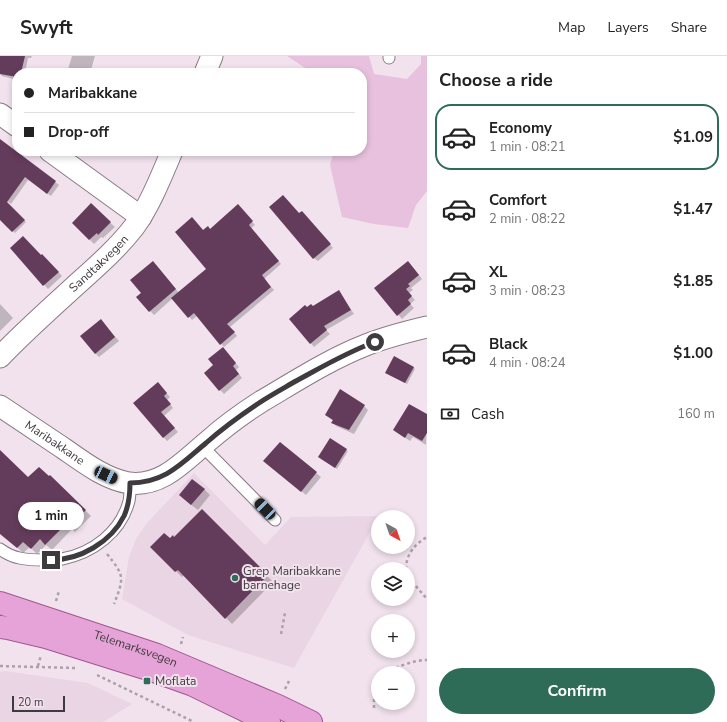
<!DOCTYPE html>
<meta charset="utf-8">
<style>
:root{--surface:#fff;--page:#f6f6f6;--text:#222;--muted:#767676;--line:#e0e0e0;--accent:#2f6c58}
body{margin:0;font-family:"Nunito Sans",sans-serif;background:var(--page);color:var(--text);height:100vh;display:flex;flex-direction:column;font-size:15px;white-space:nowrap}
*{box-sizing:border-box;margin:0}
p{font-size:13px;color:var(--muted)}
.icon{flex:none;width:22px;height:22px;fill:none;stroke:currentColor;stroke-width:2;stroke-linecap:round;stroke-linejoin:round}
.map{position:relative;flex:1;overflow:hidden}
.side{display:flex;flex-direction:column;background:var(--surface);width:300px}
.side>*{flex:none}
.guide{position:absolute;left:12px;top:12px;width:355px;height:88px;border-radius:16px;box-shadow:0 2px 6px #0003;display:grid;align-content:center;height:88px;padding:0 12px;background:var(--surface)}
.needle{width:26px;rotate:140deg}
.tools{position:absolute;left:371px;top:454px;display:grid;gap:8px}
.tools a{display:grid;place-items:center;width:44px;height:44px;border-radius:50%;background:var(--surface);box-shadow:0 2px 6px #0003;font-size:20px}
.scale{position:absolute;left:12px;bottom:10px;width:53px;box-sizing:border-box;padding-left:4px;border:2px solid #3f3a3e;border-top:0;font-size:11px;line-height:14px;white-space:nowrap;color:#3f3a3e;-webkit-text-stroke:3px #f1e2ed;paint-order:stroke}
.end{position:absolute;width:18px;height:18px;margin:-9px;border:5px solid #3f3a3e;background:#fff;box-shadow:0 0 0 2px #fff}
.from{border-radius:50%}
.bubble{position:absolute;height:28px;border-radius:14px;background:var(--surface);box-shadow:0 2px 6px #0003;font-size:13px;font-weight:700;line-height:28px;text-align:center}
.car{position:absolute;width:12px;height:24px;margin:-12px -6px;border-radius:5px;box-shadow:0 0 3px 1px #0007;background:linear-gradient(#222 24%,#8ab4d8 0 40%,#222 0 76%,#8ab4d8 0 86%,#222 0)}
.guide b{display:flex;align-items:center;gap:14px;height:38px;font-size:15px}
.guide b+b{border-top:1px solid var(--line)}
.guide i{width:10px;height:10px;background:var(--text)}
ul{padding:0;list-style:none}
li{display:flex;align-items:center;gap:12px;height:66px;margin:0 8px 6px;padding:0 4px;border:2px solid transparent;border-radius:16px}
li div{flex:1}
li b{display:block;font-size:15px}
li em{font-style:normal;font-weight:700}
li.on{border-color:var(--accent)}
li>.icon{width:36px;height:36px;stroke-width:1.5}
h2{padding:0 12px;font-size:18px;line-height:48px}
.pay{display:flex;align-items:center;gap:10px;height:44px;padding:0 12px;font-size:15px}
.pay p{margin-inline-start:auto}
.button{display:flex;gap:8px;margin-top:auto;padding:8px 12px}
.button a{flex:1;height:46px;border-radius:24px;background:var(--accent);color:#fff;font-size:16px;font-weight:700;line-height:46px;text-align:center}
header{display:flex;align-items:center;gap:24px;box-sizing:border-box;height:56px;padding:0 20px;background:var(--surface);border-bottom:1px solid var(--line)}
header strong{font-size:19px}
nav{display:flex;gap:22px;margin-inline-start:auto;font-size:14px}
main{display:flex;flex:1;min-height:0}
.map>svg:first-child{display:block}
.built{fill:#ead5e4}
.green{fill:#e7c1dd}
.shadow{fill:#0003}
.building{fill:#643c5b}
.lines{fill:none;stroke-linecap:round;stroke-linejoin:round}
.lane-casing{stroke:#897b85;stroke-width:13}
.street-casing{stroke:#897b85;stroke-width:23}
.primary-casing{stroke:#a05791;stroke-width:24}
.path{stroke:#aca1a9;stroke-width:2.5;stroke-dasharray:3 3;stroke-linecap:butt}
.lane{stroke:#fff;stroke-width:11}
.street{stroke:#fff;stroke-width:21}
.primary{stroke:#e6a3d8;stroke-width:22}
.route{stroke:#3f3a3e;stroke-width:5}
.poi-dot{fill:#2f6c58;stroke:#f1e2ed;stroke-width:1.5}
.labels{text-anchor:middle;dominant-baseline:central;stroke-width:4;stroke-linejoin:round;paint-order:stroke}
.street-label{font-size:12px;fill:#3f3a3e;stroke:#f1e2ed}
.poi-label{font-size:12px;fill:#3f3a3e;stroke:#f1e2ed;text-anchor:start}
</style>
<header>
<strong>Swyft</strong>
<nav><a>Map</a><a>Layers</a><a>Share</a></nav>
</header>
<main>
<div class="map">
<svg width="427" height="666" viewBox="0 0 427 666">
<rect width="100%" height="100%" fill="#f1e2ed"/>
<path class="built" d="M 194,417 L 265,489 L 291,461 L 379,460 L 294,612 L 188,579 L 122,543 L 129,501 L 136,483 L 147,467 Z
M 5,615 L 88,627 L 132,648 L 103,666 L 0,666 L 0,616 Z"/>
<path class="green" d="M 287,0 L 369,0 L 374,18 L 407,23 L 421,8 L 421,0 L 427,0 L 427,135 L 416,149 L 408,172 L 374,168 L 342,161 L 330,109 L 334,95 L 362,95 L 362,17 L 313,17 Z"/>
<path class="shadow" d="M 2,0 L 32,0 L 31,2 L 28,2 L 25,17 L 17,17 L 17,24 L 2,20 L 0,18 L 0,9 Z
M 72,0 L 95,0 L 90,17 L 67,17 Z
M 0,84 L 59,129 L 51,140 L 28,124 L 11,148 L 0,140 Z
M 91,149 L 115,171 L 103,182 L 101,181 L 94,188 L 73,167 Z
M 238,150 L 255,169 L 251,172 L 281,208 L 264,223 L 274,234 L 230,271 L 237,280 L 224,291 L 197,260 L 192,264 L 173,242 L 154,259 L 150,255 L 142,237 L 157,210 L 179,237 L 207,213 L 192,162 L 204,175 L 211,174 Z
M 14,154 L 26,166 L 15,177 L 3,165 Z
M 299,158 L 305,159 L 333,192 L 318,205 L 314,202 Z
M 11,193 L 41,201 L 42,199 L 62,220 L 48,233 Z
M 412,210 L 422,223 L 411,232 L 413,234 L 409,237 L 415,244 L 410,248 L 414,252 L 402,263 L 375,232 Z
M 339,235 L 354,258 L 326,274 L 330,278 L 314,291 L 290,263 Z
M 0,248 L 13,262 L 0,275 Z
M 104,268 L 119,285 L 99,301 L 95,297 Z
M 226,296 L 239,311 L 236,314 L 242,322 L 224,338 L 220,334 L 215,309 Z
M 413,311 L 415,313 L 407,328 L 388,318 Z
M 161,331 L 170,341 L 167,344 L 173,352 L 164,360 L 178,376 L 167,385 L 134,347 Z
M 364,350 L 368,354 L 354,378 L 336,370 L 332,366 L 333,365 L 326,358 Z
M 427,359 L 426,389 L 413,381 L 410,385 L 394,374 Z
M 280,387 L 321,421 L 306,439 L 269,409 Z
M 346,394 L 348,395 L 337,413 L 321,403 Z
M 0,395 L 28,423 L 50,420 L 91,460 L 75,476 L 72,473 L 52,494 L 46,489 L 37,498 L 30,491 L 23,497 L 0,475 Z
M 204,433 L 210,439 L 198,454 L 186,445 Z
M 202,454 L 273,526 L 232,568 L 184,519 L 182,521 L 151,491 L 174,482 Z"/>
<path class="building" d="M 0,0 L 25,0 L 21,17 L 17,17 L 17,21 L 0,18 Z
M 0,83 L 56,125 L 47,138 L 25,121 L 7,146 L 25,164 L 12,176 L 0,164 Z
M 283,139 L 299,157 L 302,155 L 331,188 L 313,203 L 269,151 Z
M 91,147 L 111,166 L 98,179 L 97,177 L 89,184 L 72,167 Z
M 238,148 L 253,165 L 249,169 L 279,205 L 262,219 L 271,231 L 227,268 L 235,276 L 220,289 L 194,257 L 188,262 L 171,242 L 206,213 L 175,176 L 192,161 L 203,174 L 208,170 L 210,173 Z
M 23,180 L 41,199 L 42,198 L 59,216 L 43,230 L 10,192 Z
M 153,205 L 176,233 L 149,256 L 136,241 L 141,237 L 130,224 Z
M 408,205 L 419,219 L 408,228 L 410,230 L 406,233 L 412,240 L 408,244 L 411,248 L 397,260 L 374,232 Z
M 339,234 L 351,254 L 324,270 L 327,274 L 310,288 L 289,263 L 305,249 L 307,251 L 311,248 L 313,250 Z
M 101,263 L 115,281 L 95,298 L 80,280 Z
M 223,291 L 236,307 L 233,310 L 239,318 L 219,335 L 204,317 L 213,309 L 208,303 Z
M 394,300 L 414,311 L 405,327 L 385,317 Z
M 158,326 L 167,337 L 164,340 L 171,348 L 161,356 L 175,372 L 163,382 L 133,347 Z
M 340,333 L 365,349 L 349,374 L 331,367 L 333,364 L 325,359 Z
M 409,348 L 427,358 L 427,377 L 422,385 L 408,377 L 405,382 L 393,374 Z
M 330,382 L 347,393 L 335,412 L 318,401 Z
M 280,386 L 317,416 L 301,436 L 263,405 Z
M 0,394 L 28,421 L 39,411 L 49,420 L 50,419 L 86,454 L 69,471 L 66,468 L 45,489 L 40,483 L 31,493 L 23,486 L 17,492 L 0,478 Z
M 192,423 L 205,433 L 191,449 L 179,439 Z
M 202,453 L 268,519 L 225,563 L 178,514 L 175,516 L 150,491 L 164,477 L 170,482 L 173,479 L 174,481 Z"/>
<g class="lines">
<g class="lane-casing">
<path id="lane" d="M 389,0 L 389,2
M 202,390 L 275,464
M 0,493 C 13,503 27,504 44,504 C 50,504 57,505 62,503 C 93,497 121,476 129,445 C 130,440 130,433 131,427"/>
</g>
<g class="street-casing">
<g id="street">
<path d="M 205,17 L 212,0"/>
<path d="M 0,58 L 17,70"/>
<path d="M 50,95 L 141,161"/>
<path id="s1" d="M 0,301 C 24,276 50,253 75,230 C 96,211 117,193 134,171 C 150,149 161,121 172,95"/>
<path id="s2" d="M 0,350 C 21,364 42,378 63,392 C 83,406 105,423 129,427 C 162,431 184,405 207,386 C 224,371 243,357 262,345 C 296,325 330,303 366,289 C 386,281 406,276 427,271"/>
</g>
</g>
<g class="primary-casing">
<g id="primary">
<path id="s3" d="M 0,547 L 157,599 L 278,650 L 311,666"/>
<path d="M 0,571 L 8,572 L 46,581 L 148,613 L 193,629 L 269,666"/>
</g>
</g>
<path class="path" d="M 107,498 C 125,520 124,522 114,548
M 406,513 C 406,498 415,488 427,481
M 408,521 L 427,543
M 56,545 L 59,535
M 281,578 L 285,557
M 181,588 L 183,581
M 0,610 L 75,612
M 38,610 L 41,599
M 385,617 C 396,611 414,604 427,604
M 97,619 L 194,666
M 285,633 L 289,625
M 374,652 L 374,640 L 378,626"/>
<use href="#lane" class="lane"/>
<use href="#street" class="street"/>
<use href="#primary" class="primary"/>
</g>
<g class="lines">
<path class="route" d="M 51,504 C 80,504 111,486 124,460 C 129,449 130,438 130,427 C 165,427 182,407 206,387 C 223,372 241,359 259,347 C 271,339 284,332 296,325 C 322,311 347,296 375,286"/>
</g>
<g class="poi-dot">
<circle cx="235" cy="522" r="4"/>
<rect x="143" y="621" width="8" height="8" rx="2"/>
</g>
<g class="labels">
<g class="street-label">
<text stroke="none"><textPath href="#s1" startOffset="136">Sandtakvegen</textPath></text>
<text stroke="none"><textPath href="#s2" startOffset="66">Maribakkane</textPath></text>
<text stroke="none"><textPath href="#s3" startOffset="143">Telemarksvegen</textPath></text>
</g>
<g class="poi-label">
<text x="243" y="515">Grep Maribakkane<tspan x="243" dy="14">barnehage</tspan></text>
<text x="155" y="625">Moflata</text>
</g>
</g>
</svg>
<div class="tools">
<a><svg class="needle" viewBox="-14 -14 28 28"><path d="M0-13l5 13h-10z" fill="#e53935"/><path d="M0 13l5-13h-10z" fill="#767676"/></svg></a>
<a><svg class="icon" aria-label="layers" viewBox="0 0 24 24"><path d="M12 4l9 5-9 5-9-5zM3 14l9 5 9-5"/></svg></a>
<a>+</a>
<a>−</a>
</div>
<div class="scale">20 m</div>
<i class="end from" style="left:375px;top:286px"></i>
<i class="end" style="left:51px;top:504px"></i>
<div class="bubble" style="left:18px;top:446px;width:66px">1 min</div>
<i class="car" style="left:106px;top:419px;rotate:115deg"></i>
<i class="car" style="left:265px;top:453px;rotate:316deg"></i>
<div class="guide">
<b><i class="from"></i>Maribakkane</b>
<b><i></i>Drop-off</b>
</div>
</div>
<section class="side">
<h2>Choose a ride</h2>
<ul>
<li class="on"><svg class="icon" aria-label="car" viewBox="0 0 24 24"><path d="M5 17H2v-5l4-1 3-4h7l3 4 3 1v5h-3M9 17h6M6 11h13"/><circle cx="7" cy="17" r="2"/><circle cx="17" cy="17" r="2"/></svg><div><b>Economy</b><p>1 min · 08:21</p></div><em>$1.09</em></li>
<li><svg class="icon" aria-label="car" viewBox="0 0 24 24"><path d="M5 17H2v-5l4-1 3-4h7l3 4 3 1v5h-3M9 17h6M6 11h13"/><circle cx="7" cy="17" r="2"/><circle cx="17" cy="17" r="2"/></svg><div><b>Comfort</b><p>2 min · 08:22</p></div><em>$1.47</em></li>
<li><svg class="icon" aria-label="car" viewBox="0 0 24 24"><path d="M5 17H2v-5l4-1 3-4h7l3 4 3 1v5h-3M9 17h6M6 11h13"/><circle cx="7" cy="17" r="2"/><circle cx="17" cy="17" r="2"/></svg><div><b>XL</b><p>3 min · 08:23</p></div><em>$1.85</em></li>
<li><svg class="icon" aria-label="car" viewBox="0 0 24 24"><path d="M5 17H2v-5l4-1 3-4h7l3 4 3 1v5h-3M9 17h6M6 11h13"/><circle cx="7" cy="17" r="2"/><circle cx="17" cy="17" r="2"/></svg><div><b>Black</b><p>4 min · 08:24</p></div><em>$1.00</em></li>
</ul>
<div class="pay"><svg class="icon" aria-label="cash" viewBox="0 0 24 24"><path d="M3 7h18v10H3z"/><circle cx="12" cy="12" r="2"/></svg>Cash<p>160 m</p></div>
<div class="button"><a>Confirm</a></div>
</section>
</main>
